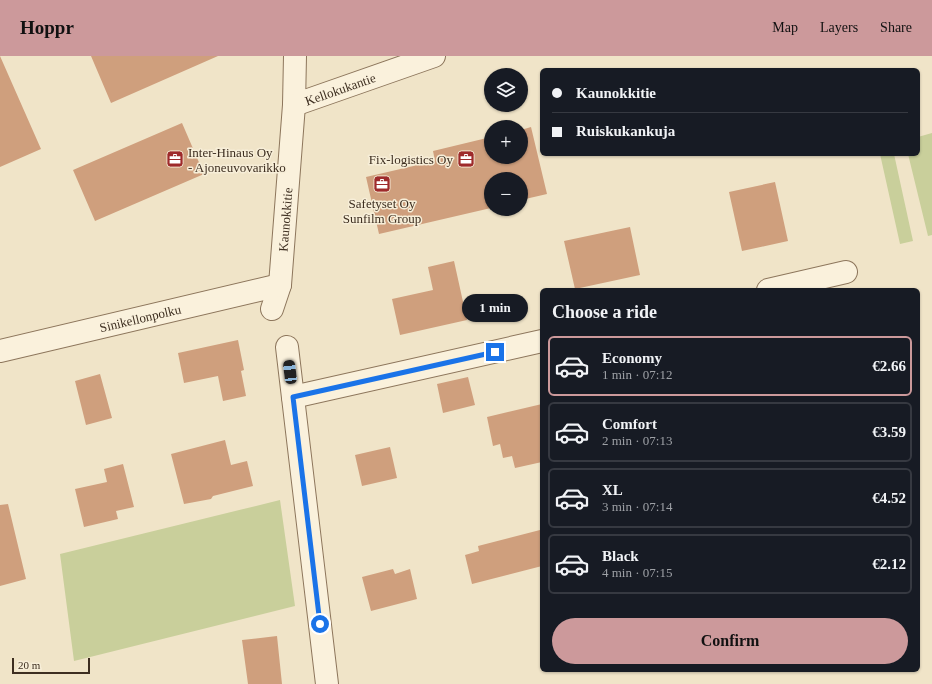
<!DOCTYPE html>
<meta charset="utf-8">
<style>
:root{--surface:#171b24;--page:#242831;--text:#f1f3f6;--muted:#9ea1a6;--line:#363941;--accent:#cc999b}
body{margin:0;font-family:Georgia,serif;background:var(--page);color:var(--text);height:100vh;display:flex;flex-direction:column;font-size:15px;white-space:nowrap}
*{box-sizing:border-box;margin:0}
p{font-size:13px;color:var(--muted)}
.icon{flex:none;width:22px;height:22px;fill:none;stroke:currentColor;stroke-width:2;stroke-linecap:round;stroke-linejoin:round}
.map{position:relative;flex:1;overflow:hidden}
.side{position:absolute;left:540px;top:232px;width:380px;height:384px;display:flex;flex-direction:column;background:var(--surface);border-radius:6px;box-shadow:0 1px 3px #0004}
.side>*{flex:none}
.hud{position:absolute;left:540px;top:12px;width:380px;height:88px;border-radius:6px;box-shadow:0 1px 3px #0004;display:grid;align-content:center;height:88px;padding:0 12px;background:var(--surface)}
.tools{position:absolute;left:484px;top:12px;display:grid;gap:8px}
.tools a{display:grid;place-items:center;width:44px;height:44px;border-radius:50%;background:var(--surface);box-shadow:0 1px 3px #0004;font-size:20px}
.scale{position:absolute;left:12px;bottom:10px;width:78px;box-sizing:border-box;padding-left:4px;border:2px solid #3d2e20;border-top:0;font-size:11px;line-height:14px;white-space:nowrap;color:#3d2e20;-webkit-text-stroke:3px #f7eed8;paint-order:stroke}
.end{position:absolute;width:18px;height:18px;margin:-9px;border:5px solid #1a73e8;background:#fff;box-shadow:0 0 0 2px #fff}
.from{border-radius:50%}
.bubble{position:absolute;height:28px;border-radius:14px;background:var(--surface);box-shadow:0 1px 3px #0004;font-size:13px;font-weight:600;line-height:28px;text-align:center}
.car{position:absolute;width:12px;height:24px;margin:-12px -6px;border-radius:5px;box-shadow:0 0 3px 1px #0007;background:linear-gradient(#222 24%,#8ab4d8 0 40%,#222 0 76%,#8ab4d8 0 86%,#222 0)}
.hud b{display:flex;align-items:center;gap:14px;height:38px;font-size:15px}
.hud b+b{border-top:1px solid var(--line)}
.hud i{width:10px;height:10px;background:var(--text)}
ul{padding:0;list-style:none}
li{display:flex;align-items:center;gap:12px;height:60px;margin:0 8px 6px;padding:0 4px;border:2px solid var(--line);border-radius:6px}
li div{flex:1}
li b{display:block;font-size:15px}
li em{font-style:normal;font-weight:600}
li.active{border-color:var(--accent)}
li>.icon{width:36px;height:36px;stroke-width:1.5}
h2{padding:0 12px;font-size:18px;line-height:48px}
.button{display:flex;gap:8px;margin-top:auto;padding:8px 12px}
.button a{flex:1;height:46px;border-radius:24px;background:var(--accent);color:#111;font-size:16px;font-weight:600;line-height:46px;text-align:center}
header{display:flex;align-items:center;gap:24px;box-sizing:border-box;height:56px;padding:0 20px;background:var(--accent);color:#111}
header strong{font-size:19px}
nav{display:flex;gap:22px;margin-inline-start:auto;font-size:14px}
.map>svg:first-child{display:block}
.green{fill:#c9cf9b}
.building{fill:#cf9f7d}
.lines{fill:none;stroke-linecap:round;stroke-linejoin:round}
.minor-casing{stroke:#8d765c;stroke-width:24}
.minor{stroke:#faf1dc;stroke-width:22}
.route{stroke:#1a73e8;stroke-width:5}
.labels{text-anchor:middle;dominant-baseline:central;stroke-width:3;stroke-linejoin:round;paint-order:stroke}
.street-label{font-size:13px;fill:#3d2e20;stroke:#f7eed8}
.poi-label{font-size:13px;fill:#3d2e20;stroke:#f7eed8;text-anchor:start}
</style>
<header>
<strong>Hoppr</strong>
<nav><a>Map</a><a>Layers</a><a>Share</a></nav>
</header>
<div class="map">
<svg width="932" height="628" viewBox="0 0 932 628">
<rect width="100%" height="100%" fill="#f0e4c8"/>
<path class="green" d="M 932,77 L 932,179 L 928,180 L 908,98 L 918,98 L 918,81 Z
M 880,98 L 894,98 L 913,185 L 900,188 Z
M 280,444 L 295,550 L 74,605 L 60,498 Z"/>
<path class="building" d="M 0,0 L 41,93 L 0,111 Z
M 91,0 L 218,0 L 111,47 Z
M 182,67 L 204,118 L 95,165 L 73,114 Z
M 531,71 L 547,138 L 521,144 L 521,123 L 491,123 L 491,152 L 379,178 L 366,121 L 435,105 L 433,95 L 491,81 L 491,101 L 521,101 L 521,74 Z
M 775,126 L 788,185 L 742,195 L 729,136 Z
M 630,171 L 640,219 L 575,233 L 564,185 Z
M 454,205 L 467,264 L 400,279 L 392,243 L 433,234 L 428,211 Z
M 238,284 L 244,314 L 241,315 L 246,340 L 223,345 L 218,320 L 184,327 L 178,297 Z
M 100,318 L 112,362 L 86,369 L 75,325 Z
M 468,321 L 475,349 L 443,357 L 437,328 Z
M 542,348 L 542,406 L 515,412 L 512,400 L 503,402 L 500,388 L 493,390 L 487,361 Z
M 225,384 L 231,409 L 247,405 L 253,430 L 213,440 L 211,443 L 184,448 L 171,398 Z
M 390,391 L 397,422 L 362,430 L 355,399 Z
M 123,408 L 134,451 L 116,455 L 118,463 L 84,471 L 75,433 L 107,426 L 104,413 Z
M 8,448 L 26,523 L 0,530 L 0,449 Z
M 540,474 L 542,486 L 542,510 L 472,528 L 465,499 L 479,495 L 478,490 Z
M 393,513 L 395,518 L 410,513 L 417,543 L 371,555 L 362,521 Z
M 277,580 L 282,628 L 248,628 L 242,584 Z"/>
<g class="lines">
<g class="minor-casing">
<g id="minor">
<path id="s1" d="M 295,0 L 294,49 L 434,0"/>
<path d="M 768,234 L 846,216"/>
<path id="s2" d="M 272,253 L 280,229 L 294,49"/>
<path d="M 287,291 L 327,628"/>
<path id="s3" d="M 0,295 L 280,229"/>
<path d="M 293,341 L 542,285"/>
</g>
</g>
<use href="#minor" class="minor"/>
</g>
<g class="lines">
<path class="route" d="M 320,568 L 293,341 L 495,296"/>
</g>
<defs>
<g id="office-square" transform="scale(0.9)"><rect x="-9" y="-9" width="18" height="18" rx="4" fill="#9e2a2b" stroke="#f7eed8"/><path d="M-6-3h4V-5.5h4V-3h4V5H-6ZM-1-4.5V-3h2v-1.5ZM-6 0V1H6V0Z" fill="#fff"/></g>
</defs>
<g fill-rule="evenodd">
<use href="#office-square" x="175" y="103"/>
<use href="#office-square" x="466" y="103"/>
<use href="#office-square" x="382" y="128"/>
</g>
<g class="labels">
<g class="street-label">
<text stroke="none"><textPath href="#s1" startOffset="98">Kellokukantie</textPath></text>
<text stroke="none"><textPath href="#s2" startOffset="91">Kaunokkitie</textPath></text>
<text stroke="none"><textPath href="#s3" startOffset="144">Sinikellonpolku</textPath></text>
</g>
<g class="poi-label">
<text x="188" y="96">Inter-Hinaus Oy<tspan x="188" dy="15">- Ajoneuvovarikko</tspan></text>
<text x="453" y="103" text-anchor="end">Fix-logistics Oy</text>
<text x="382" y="147" text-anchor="middle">Safetyset Oy<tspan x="382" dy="15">Sunfilm Group</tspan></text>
</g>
</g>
</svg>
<div class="tools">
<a><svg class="icon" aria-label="layers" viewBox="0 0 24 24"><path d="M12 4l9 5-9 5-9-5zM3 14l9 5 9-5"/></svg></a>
<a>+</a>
<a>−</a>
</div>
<div class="scale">20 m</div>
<i class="end from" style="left:320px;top:568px"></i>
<i class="end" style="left:495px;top:296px"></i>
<div class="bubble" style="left:462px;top:238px;width:66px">1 min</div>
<i class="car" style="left:290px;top:316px;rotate:353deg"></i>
<div class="hud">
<b><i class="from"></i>Kaunokkitie</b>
<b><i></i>Ruiskukankuja</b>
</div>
<section class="side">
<h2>Choose a ride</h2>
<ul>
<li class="active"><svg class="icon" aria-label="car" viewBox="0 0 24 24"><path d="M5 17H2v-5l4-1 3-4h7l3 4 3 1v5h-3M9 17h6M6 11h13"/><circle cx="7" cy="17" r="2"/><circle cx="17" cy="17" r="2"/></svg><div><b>Economy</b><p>1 min · 07:12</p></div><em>€2.66</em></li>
<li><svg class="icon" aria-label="car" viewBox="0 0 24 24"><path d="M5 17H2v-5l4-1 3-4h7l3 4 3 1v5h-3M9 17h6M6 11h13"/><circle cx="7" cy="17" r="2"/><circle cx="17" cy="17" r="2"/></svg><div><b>Comfort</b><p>2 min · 07:13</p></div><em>€3.59</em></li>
<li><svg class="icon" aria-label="car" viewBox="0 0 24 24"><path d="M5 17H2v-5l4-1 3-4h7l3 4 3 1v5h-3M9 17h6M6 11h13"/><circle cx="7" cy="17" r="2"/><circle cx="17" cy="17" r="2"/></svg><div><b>XL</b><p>3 min · 07:14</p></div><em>€4.52</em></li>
<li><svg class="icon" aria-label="car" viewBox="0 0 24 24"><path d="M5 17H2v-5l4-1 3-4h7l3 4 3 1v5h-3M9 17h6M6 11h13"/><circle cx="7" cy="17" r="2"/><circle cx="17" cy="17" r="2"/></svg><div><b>Black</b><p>4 min · 07:15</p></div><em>€2.12</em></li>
</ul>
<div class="button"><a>Confirm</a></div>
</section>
</div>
